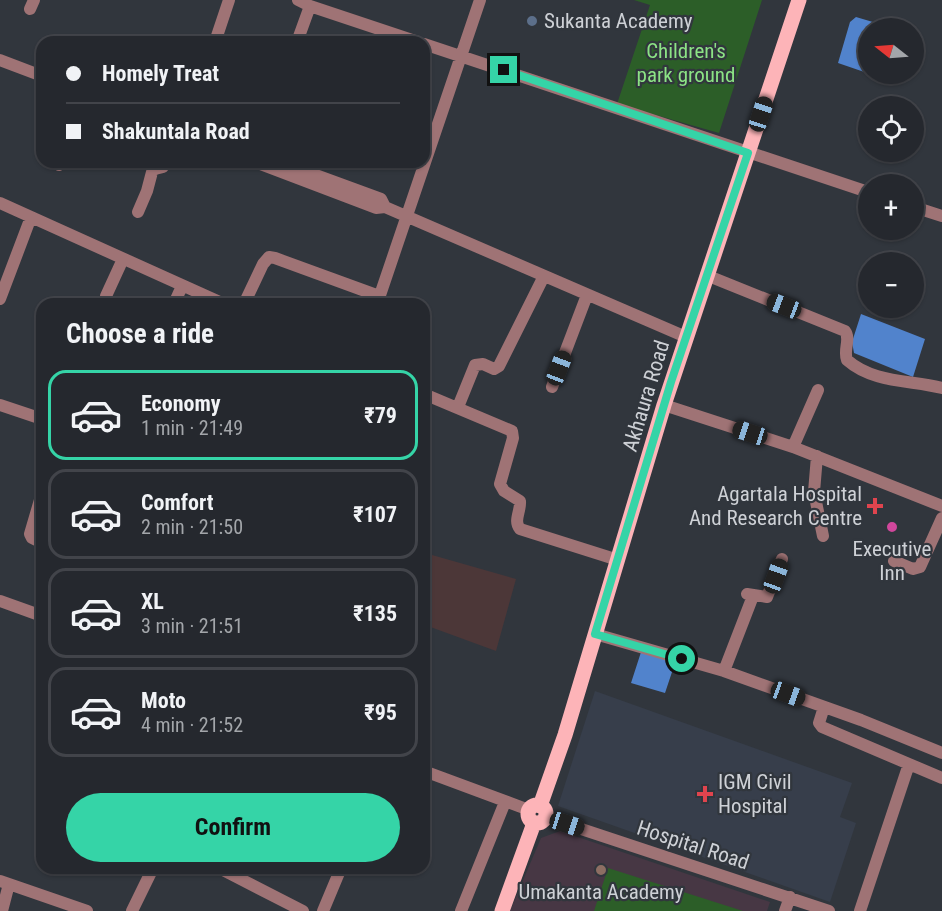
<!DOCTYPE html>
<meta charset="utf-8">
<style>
:root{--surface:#25282e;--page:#2d3036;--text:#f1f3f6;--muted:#a3a6aa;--line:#42444a;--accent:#35d4a7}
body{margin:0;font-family:"Roboto Condensed",sans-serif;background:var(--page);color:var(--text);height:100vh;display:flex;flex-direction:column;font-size:22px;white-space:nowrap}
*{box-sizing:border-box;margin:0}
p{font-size:20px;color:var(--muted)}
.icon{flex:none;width:33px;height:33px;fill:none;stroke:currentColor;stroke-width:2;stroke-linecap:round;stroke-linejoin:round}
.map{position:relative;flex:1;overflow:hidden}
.side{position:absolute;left:36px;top:298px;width:394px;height:576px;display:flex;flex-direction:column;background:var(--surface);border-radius:18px;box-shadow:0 2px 4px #0004,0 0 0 2px var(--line)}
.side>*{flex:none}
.top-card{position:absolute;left:36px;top:36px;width:394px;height:132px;border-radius:18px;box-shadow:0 2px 4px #0004,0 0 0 2px var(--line);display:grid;align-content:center;height:132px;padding:0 30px;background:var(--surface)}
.needle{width:39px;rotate:287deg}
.tools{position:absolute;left:858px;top:18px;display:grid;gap:12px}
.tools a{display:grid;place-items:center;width:66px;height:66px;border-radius:50%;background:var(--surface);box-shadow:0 2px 4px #0004,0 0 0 2px var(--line);font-size:30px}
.end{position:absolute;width:27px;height:27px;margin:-14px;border:8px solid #35d4a7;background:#111;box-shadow:0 0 0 3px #111}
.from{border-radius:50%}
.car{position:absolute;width:18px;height:36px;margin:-18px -9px;border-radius:8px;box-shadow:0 0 4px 2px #0007;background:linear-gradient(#222 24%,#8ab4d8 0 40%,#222 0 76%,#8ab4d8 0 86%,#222 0)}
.top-card b{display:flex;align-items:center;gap:21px;height:57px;font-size:22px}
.top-card b+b{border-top:2px solid var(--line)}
.top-card i{width:15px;height:15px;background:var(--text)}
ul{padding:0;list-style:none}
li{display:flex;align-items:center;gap:18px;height:90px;margin:0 12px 9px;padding:0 18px;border:3px solid var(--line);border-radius:18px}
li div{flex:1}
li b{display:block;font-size:22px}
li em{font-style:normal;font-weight:700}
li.selected{border-color:var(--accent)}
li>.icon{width:54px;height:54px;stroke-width:1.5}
h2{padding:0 30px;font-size:27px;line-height:72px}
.cta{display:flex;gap:12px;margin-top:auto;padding:12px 30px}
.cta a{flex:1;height:69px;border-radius:36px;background:var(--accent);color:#111;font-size:24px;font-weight:700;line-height:69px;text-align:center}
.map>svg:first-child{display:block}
.built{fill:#373e4b}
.industrial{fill:#4c3738}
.education{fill:#473744}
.green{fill:#2c5e28}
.water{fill:#5183cc}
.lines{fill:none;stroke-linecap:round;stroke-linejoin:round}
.minor{stroke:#9f7375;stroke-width:12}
.major{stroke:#fdb4b8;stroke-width:15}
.route{stroke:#35d4a7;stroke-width:8}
.service-dot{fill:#5c6f8a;stroke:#31363d;stroke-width:2}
.health-dot{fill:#e0444e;stroke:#31363d;stroke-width:2}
.hotel-dot{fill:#d1479c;stroke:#31363d;stroke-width:2}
.education-dot{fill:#8d6e63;stroke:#31363d;stroke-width:2}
.labels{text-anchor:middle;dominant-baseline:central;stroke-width:4.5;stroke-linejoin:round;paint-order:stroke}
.poi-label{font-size:21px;fill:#ced1d6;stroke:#31363d;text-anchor:start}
.park-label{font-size:21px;fill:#8ce385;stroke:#31363d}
.street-label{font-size:21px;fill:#ced1d6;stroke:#31363d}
</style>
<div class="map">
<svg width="942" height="911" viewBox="0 0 942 911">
<rect width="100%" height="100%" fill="#31363d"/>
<path class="built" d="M 595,691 L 852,783 L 840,817 L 856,823 L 830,902 L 558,806 Z"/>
<path class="industrial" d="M 425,553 L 516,579 L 496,651 L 425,625 Z"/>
<path class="education" d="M 560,831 L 770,902 L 767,911 L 510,911 L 541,838 Z"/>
<path class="green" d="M 634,0 L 762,0 L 719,133 L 617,104 L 650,5 Z
M 608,868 L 743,911 L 594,911 Z"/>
<path class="water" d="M 856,17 L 893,28 L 868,28 L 868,74 L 873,74 L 873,75 L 838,63 L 850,22 Z
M 861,314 L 925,339 L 913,377 L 854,353 L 852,342 Z
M 642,649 L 676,660 L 665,693 L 631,683 Z"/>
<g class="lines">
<path class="minor" d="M 298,0 L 310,6 L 418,42
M 30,9 L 34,0
M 215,42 L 229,0
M 297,42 L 310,6
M 424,44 L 868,192
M 0,60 L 42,76
M 255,162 L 376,208 L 385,207 L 686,337
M 280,162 L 381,199 L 385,207
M 59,165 L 61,162
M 0,203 L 224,304
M 914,207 L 942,216
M 138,212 L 147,191 L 152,172 L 155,169 L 163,167 L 166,162
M 706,275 L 845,331 C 851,339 843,350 847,360 C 873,383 910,380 942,388
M 0,299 L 31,217
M 106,304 L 106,296 L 123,259
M 174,304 L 182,286
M 244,304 L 263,264 L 269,257 L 275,258 L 379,296
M 377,304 L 480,0
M 552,387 L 587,295
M 424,394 L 512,431 L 513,438 L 500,484 L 504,491 L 520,501 C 521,511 513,521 520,529 L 618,560
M 0,405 L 42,419
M 664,405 L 793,447 L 942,506
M 458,407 L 475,365 L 483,364 L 494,369 L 499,366 L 544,276
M 793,447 L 818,390
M 817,456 L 814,492 L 823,536
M 42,493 L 30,534 L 32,538 L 42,543
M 894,561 L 913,569 L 920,567 L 942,518
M 747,594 L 767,597 L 782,559
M 0,601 L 42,616
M 595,634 L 724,671 L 861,720 L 942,753
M 724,671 L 753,596
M 824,707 L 819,723 L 822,727 L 909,764 L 860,911
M 909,764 L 942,778
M 424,771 L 529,810
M 545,817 L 829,911
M 219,868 L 303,911
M 0,881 L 87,911
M 2,911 L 9,884
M 132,911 L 153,868
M 323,911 L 341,868
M 461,911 L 505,802
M 785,911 L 790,897"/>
<path class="major" d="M528 814a9 9 0 1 1 18 0a9 9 0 1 1-18 0Z
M 540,806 L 565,735 L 664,405 L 799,0
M 502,911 L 534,823"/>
</g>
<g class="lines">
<path class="route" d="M 504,70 L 748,153 L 671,382 L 595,634 L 682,659"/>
</g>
<circle class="service-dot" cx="532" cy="21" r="6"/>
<g class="health-dot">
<path d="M872 497h6v6h6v6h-6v6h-6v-6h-6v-6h6z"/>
<path d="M702 785h6v6h6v6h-6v6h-6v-6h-6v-6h6z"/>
</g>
<circle class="hotel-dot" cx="892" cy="527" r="6"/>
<circle class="education-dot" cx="601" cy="870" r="6"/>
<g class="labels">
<g class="poi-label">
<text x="544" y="21">Sukanta Academy</text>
<text x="862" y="494" text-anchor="end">Agartala Hospital<tspan x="862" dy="24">And Research Centre</tspan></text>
<text x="892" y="549" text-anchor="middle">Executive<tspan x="892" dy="24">Inn</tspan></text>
<text x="718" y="782">IGM Civil<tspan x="718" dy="24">Hospital</tspan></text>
<text x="601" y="892" text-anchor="middle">Umakanta Academy</text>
</g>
<g class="park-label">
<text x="686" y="51">Children's<tspan x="686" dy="24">park ground</tspan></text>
</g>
<g class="street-label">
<text transform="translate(646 396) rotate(-73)">Akhaura Road</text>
<text transform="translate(693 845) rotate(18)">Hospital Road</text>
</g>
</g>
</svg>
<div class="tools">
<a><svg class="needle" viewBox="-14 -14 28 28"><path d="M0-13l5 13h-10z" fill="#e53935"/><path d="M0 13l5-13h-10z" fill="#a3a6aa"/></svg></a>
<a><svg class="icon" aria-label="locate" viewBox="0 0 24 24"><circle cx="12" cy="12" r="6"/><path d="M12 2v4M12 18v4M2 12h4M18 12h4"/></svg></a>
<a>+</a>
<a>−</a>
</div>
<i class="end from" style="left:682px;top:659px"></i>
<i class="end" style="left:504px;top:70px"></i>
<i class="car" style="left:761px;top:114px;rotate:18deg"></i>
<i class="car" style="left:784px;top:306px;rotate:291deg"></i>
<i class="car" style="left:559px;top:368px;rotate:21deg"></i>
<i class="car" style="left:750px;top:433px;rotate:288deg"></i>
<i class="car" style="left:776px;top:576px;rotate:20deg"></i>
<i class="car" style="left:788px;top:694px;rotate:110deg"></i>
<i class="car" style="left:567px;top:824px;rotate:108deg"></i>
<div class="top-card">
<b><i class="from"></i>Homely Treat</b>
<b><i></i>Shakuntala Road</b>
</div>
<section class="side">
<h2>Choose a ride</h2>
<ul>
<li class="selected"><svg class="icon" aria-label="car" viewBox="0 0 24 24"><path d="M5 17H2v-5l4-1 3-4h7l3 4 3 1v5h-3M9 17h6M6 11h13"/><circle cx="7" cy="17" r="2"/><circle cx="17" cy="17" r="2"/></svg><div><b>Economy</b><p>1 min · 21:49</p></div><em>₹79</em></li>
<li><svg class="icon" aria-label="car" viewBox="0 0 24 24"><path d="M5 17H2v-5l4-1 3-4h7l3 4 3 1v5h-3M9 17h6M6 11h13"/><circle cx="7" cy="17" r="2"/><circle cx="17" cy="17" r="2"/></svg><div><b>Comfort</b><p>2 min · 21:50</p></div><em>₹107</em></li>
<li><svg class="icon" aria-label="car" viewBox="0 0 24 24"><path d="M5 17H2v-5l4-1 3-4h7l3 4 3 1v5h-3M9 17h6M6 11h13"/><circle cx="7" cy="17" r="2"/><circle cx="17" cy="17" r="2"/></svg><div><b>XL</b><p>3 min · 21:51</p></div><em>₹135</em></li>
<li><svg class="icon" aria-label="car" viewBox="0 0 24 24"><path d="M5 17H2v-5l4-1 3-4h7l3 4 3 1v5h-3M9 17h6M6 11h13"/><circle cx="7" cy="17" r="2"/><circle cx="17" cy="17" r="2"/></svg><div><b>Moto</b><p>4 min · 21:52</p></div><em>₹95</em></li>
</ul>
<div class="cta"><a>Confirm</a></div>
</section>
</div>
